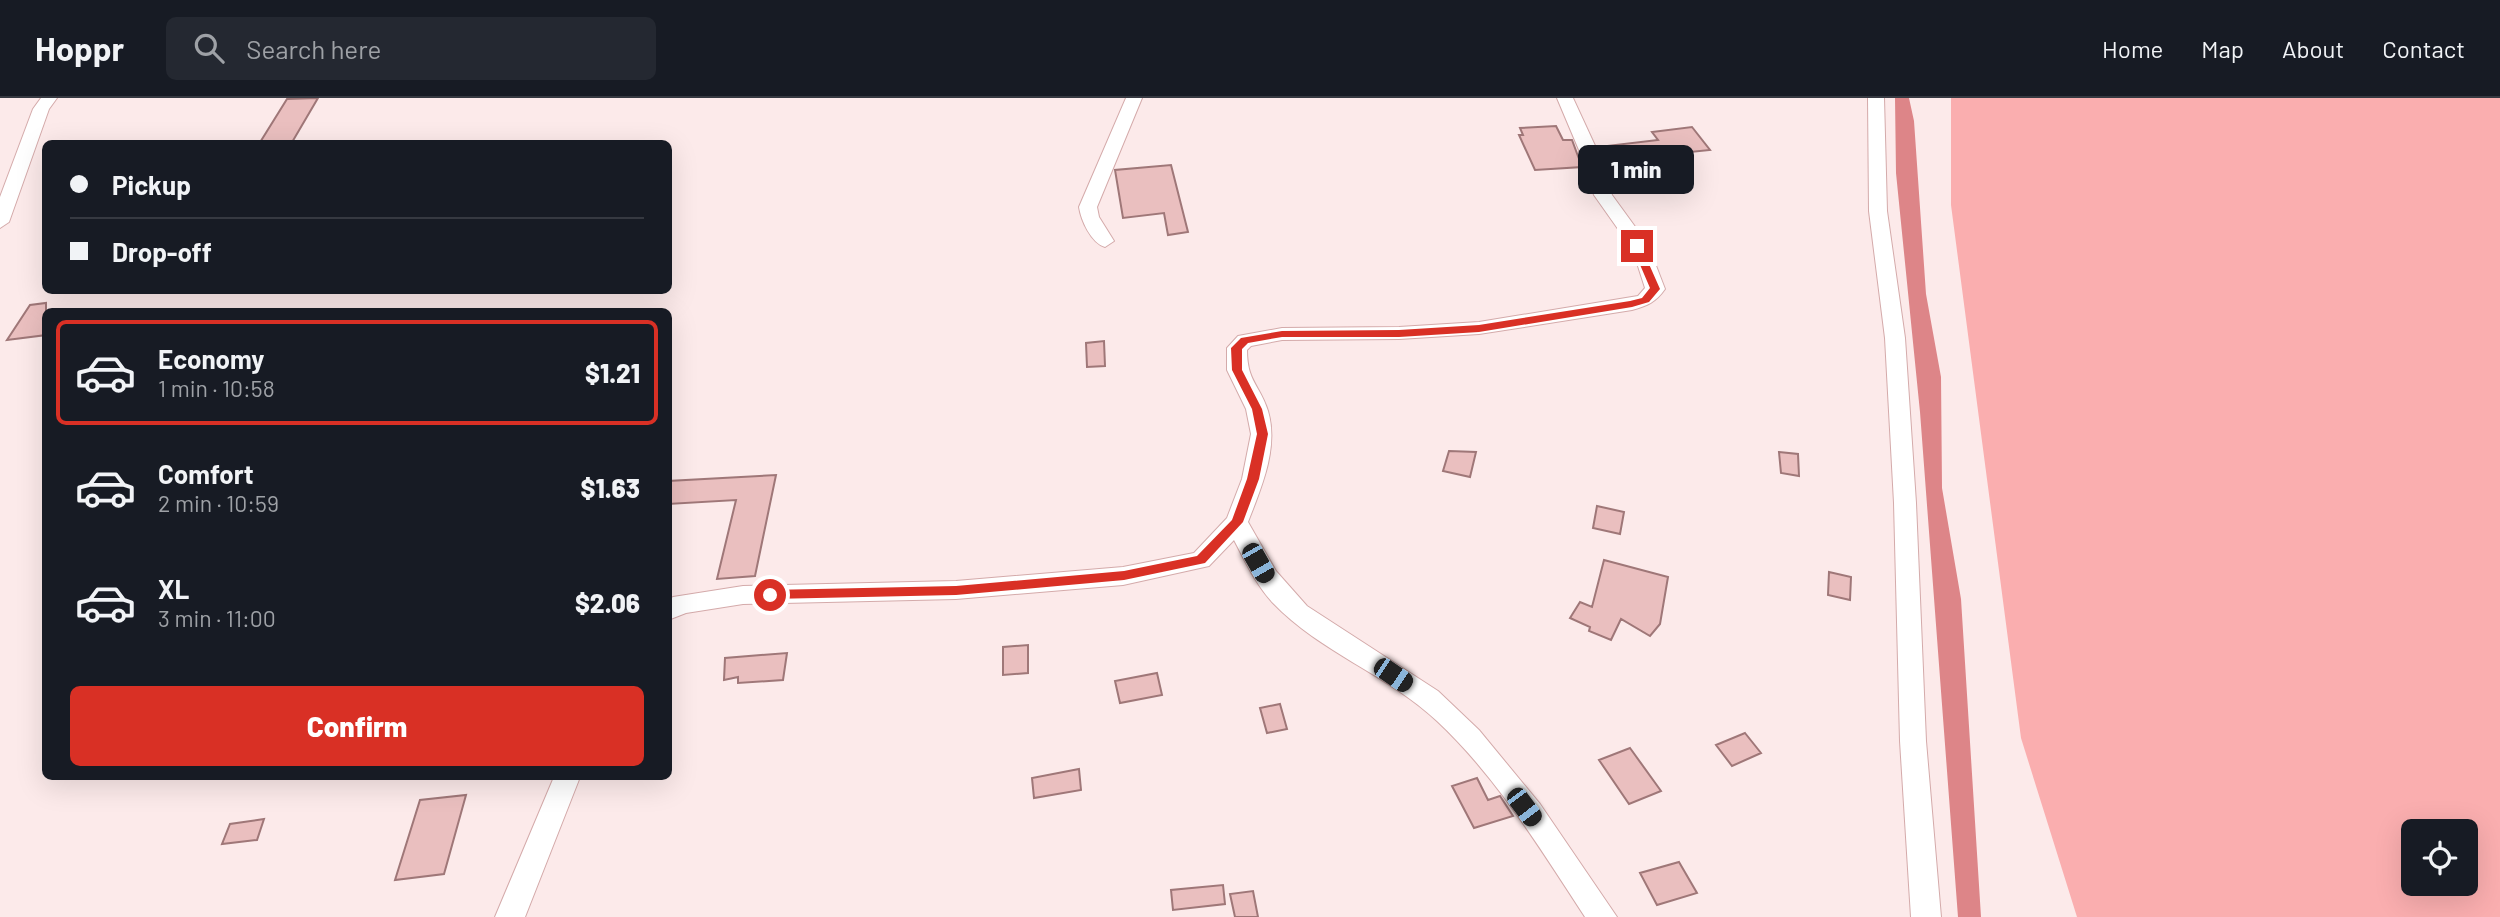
<!DOCTYPE html>
<meta charset="utf-8">
<style>
:root{--surface:#171b24;--page:#242831;--text:#f1f3f6;--muted:#9ea1a6;--line:#363941;--accent:#d93025}
body{margin:0;font-family:Barlow,sans-serif;background:var(--page);color:var(--text);height:100vh;display:flex;flex-direction:column;font-size:26px;white-space:nowrap}
*{box-sizing:border-box;margin:0}
p{font-size:23px;color:var(--muted)}
.icon{flex:none;width:38px;height:38px;fill:none;stroke:currentColor;stroke-width:2;stroke-linecap:round;stroke-linejoin:round}
.map{position:relative;flex:1;overflow:hidden}
.panel{position:absolute;left:42px;top:210px;width:630px;height:472px;display:flex;flex-direction:column;background:var(--surface);border-radius:10px;box-shadow:0 7px 28px #0002}
.panel>*{flex:none}
.hud{position:absolute;left:42px;top:42px;width:630px;height:154px;border-radius:10px;box-shadow:0 7px 28px #0002;display:grid;align-content:center;height:154px;padding:0 28px;background:var(--surface)}
.buttons{position:absolute;left:2401px;top:721px;display:grid;gap:14px}
.buttons a{display:grid;place-items:center;width:77px;height:77px;border-radius:10px;background:var(--surface);box-shadow:0 7px 28px #0002;font-size:35px}
.end{position:absolute;width:32px;height:32px;margin:-16px;border:9px solid #d93025;background:#fff;box-shadow:0 0 0 4px #fff}
.from{border-radius:50%}
.bubble{position:absolute;height:49px;border-radius:10px;background:var(--surface);box-shadow:0 7px 28px #0002;font-size:23px;font-weight:800;line-height:49px;text-align:center}
.car{position:absolute;width:21px;height:42px;margin:-21px -10px;border-radius:9px;box-shadow:0 0 5px 2px #0007;background:linear-gradient(#222 24%,#8ab4d8 0 40%,#222 0 76%,#8ab4d8 0 86%,#222 0)}
.hud b{display:flex;align-items:center;gap:24px;height:66px;font-size:26px}
.hud b+b{border-top:2px solid var(--line)}
.hud i{width:18px;height:18px;background:var(--text)}
ul{padding:12px 0 0;list-style:none}
li{display:flex;align-items:center;gap:21px;height:105px;margin:0 14px 10px;padding:0 14px;border:4px solid transparent;border-radius:10px}
li div{flex:1}
li b{display:block;font-size:26px}
li em{font-style:normal;font-weight:800}
li.current{border-color:var(--accent)}
li>.icon{width:63px;height:63px;stroke-width:1.5}
.button{display:flex;gap:14px;margin-top:auto;padding:14px 28px}
.button a{flex:1;height:80px;border-radius:10px;background:var(--accent);color:#fff;font-size:28px;font-weight:800;line-height:80px;text-align:center}
header{display:flex;align-items:center;gap:42px;box-sizing:border-box;height:98px;padding:0 35px;background:var(--surface);border-bottom:2px solid var(--line)}
header strong{font-size:33px}
nav{display:flex;gap:38px;margin-inline-start:auto;font-size:24px}
.search{width:490px;height:63px;background:var(--page);display:flex;align-items:center;gap:18px;box-sizing:border-box;padding:0 24px;border-radius:10px;color:var(--muted);font-size:26px}
.map>svg:first-child{display:block}
.green{fill:#faaeaf;fill-rule:evenodd}
.water{fill:#dd8588}
.building{fill:#eabfbf;stroke:#9f7778;stroke-width:2}
.lines{fill:none;stroke-linecap:round;stroke-linejoin:round}
.street-casing{stroke:#d4aaaa;stroke-width:2}
.street{fill:#fff;fill-rule:evenodd}
.route{fill:#d93025}
</style>
<header>
<strong>Hoppr</strong>
<div class="search"><svg class="icon" aria-label="search" viewBox="0 0 24 24"><circle cx="10" cy="10" r="6"/><path d="M15 15l6 6"/></svg>Search here</div>
<nav><a>Home</a><a>Map</a><a>About</a><a>Contact</a></nav>
</header>
<div class="map">
<svg width="2500" height="819" viewBox="0 0 2500 819">
<rect width="100%" height="100%" fill="#fceaea"/>
<path class="green" d="M 1951,0 L 2500,0 L 2500,819 L 2077,819 L 2021,640 L 1951,107 ZM 2413,733 L 2466,733 L 2466,786 L 2413,786 Z"/>
<path class="water" d="M 1895,0 L 1909,0 L 1914,23 L 1926,196 L 1941,279 L 1942,390 L 1961,501 L 1981,819 L 1958,819 L 1920,314 L 1896,75 Z"/>
<path class="building" d="M 318,0 L 291,46 L 259,46 L 287,1 Z
M 1556,28 L 1563,42 L 1572,42 L 1582,69 L 1535,72 L 1519,37 L 1523,37 L 1520,30 Z
M 1692,29 L 1710,52 L 1670,56 L 1674,62 L 1633,66 L 1647,88 L 1617,91 L 1608,76 L 1598,49 L 1658,42 L 1652,34 Z
M 1171,67 L 1188,134 L 1168,137 L 1164,115 L 1123,120 L 1115,72 Z
M 46,205 L 46,237 L 7,242 L 30,207 Z
M 1104,243 L 1105,268 L 1087,269 L 1086,245 Z
M 1449,353 L 1476,354 L 1470,379 L 1443,373 Z
M 1779,354 L 1798,356 L 1799,378 L 1781,375 Z
M 776,377 L 755,478 L 717,481 L 736,402 L 668,406 L 668,383 Z
M 1597,408 L 1624,414 L 1620,436 L 1593,430 Z
M 1604,462 L 1668,479 L 1660,526 L 1650,538 L 1621,521 L 1611,542 L 1589,533 L 1590,529 L 1570,520 L 1580,504 L 1592,509 Z
M 1829,474 L 1851,479 L 1850,502 L 1828,497 Z
M 1028,547 L 1028,575 L 1003,577 L 1003,549 Z
M 787,555 L 783,582 L 738,585 L 738,579 L 724,582 L 725,560 Z
M 1157,575 L 1162,597 L 1120,605 L 1115,583 Z
M 1280,606 L 1287,631 L 1267,635 L 1260,610 Z
M 1745,635 L 1761,655 L 1732,668 L 1716,647 Z
M 1630,650 L 1661,693 L 1629,706 L 1599,662 Z
M 1079,671 L 1081,692 L 1034,700 L 1032,680 Z
M 1477,680 L 1488,702 L 1500,698 L 1513,718 L 1474,730 L 1452,688 Z
M 466,697 L 444,776 L 395,782 L 420,702 Z
M 264,721 L 257,742 L 222,746 L 230,726 Z
M 1679,764 L 1697,795 L 1657,807 L 1640,775 Z
M 1223,787 L 1225,806 L 1173,812 L 1171,792 Z
M 1253,793 L 1258,819 L 1235,819 L 1230,796 Z"/>
<g class="lines">
<g class="street-casing">
<path id="street" d="M 41,0 L 57,0 L 49,11 L 9,124 L 0,130 L 0,99 L 33,11 Z
M 1126,0 L 1142,0 L 1097,109 L 1099,119 L 1114,143 L 1105,149 C 1091,145 1081,122 1079,109 Z
M 1557,0 L 1573,0 L 1597,52 L 1612,97 L 1636,130 L 1655,165 L 1665,191 C 1656,204 1647,208 1632,212 L 1479,236 L 1399,241 L 1282,242 L 1251,248 L 1247,252 C 1247,284 1260,287 1268,313 C 1279,350 1261,390 1248,424 L 1276,473 L 1307,508 L 1438,593 L 1479,632 L 1540,706 L 1617,819 L 1585,819 C 1541,752 1497,679 1437,623 C 1388,577 1320,554 1273,505 C 1256,487 1245,463 1234,442 L 1209,468 L 1123,487 L 956,501 L 743,506 L 686,515 L 668,522 L 668,502 L 673,499 L 743,488 L 956,483 L 1123,469 L 1194,455 L 1227,420 L 1242,381 L 1251,336 L 1246,311 L 1227,272 L 1227,250 L 1238,238 L 1282,230 L 1399,229 L 1479,224 L 1638,198 L 1645,190 L 1637,165 L 1618,131 L 1594,97 L 1579,52 Z
M 1868,0 L 1884,0 L 1887,113 L 1905,240 L 1916,405 L 1926,643 L 1941,819 L 1911,819 L 1900,643 L 1894,405 L 1885,240 L 1869,113 Z
M 554,679 L 580,679 L 525,819 L 495,819 Z"/>
</g>
<use href="#street" class="street"/>
</g>
<path class="route" d="M 1637,145 L 1641,148 L 1660,191 L 1649,204 L 1632,209 L 1479,234 L 1399,239 L 1282,239 L 1248,245 L 1242,251 L 1242,272 L 1262,311 L 1268,336 L 1259,381 L 1243,424 L 1205,465 L 1124,482 L 956,497 L 770,501 L 764,497 L 770,492 L 956,488 L 1124,473 L 1197,458 L 1232,422 L 1247,381 L 1257,336 L 1252,311 L 1232,272 L 1231,250 L 1241,240 L 1282,233 L 1399,232 L 1479,227 L 1630,203 L 1642,200 L 1650,190 L 1632,148 Z"/>
</svg>
<div class="buttons">
<a><svg class="icon" aria-label="locate" viewBox="0 0 24 24"><circle cx="12" cy="12" r="6"/><path d="M12 2v4M12 18v4M2 12h4M18 12h4"/></svg></a>
</div>
<i class="end from" style="left:770px;top:497px"></i>
<i class="end" style="left:1637px;top:148px"></i>
<div class="bubble" style="left:1578px;top:47px;width:116px">1 min</div>
<i class="car" style="left:1258px;top:465px;rotate:150deg"></i>
<i class="car" style="left:1393px;top:577px;rotate:124deg"></i>
<i class="car" style="left:1524px;top:709px;rotate:143deg"></i>
<div class="hud">
<b><i class="from"></i>Pickup</b>
<b><i></i>Drop-off</b>
</div>
<section class="panel">
<ul>
<li class="current"><svg class="icon" aria-label="car" viewBox="0 0 24 24"><path d="M5 17H2v-5l4-1 3-4h7l3 4 3 1v5h-3M9 17h6M6 11h13"/><circle cx="7" cy="17" r="2"/><circle cx="17" cy="17" r="2"/></svg><div><b>Economy</b><p>1 min · 10:58</p></div><em>$1.21</em></li>
<li><svg class="icon" aria-label="car" viewBox="0 0 24 24"><path d="M5 17H2v-5l4-1 3-4h7l3 4 3 1v5h-3M9 17h6M6 11h13"/><circle cx="7" cy="17" r="2"/><circle cx="17" cy="17" r="2"/></svg><div><b>Comfort</b><p>2 min · 10:59</p></div><em>$1.63</em></li>
<li><svg class="icon" aria-label="car" viewBox="0 0 24 24"><path d="M5 17H2v-5l4-1 3-4h7l3 4 3 1v5h-3M9 17h6M6 11h13"/><circle cx="7" cy="17" r="2"/><circle cx="17" cy="17" r="2"/></svg><div><b>XL</b><p>3 min · 11:00</p></div><em>$2.06</em></li>
</ul>
<div class="button"><a>Confirm</a></div>
</section>
</div>
